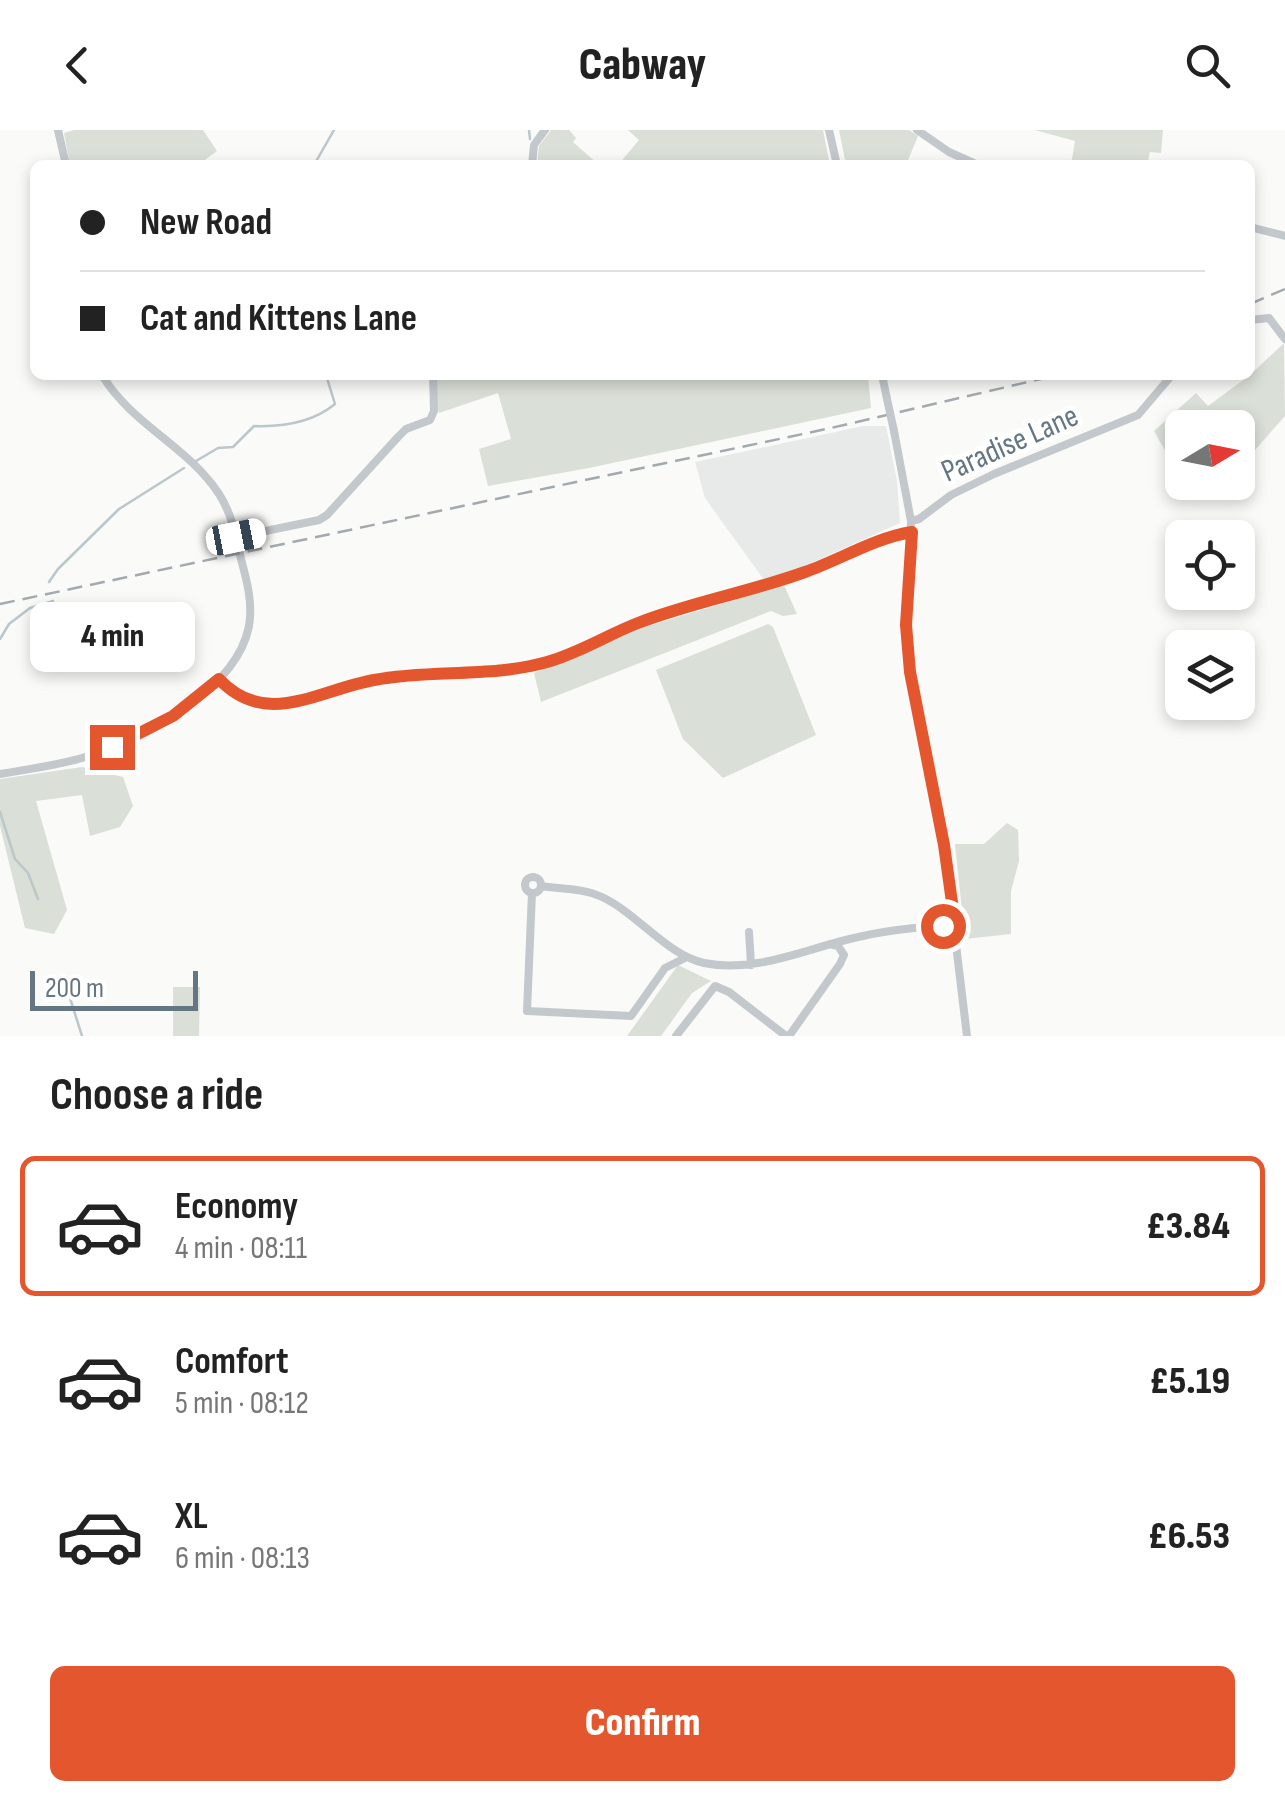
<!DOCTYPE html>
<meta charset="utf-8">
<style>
:root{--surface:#fff;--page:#f6f6f6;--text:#222;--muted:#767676;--line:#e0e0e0;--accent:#e4572e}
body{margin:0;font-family:"Sofia Sans Condensed",sans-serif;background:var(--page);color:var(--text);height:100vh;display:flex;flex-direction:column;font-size:38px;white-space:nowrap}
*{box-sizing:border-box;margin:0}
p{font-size:32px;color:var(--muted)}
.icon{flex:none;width:55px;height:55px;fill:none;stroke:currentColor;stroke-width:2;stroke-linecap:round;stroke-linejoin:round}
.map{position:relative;height:906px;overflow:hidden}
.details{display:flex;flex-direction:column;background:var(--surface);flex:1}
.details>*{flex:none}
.hud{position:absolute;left:30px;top:30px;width:1225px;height:220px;border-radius:15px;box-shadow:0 5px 15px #0003;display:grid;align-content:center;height:220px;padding:0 50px;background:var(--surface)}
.needle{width:65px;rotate:80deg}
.buttons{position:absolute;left:1165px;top:280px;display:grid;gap:20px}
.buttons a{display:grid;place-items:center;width:90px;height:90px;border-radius:15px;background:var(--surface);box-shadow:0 5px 15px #0003;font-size:50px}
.scale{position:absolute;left:30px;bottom:25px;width:168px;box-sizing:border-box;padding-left:10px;border:5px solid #657683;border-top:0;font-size:28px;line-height:35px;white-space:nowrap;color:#657683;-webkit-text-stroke:8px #fff;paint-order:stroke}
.end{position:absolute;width:45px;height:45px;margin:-22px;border:12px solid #e4572e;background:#fff;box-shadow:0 0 0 5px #fff}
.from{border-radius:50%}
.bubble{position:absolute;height:70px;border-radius:15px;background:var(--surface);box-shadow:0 5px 15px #0003;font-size:32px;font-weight:800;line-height:70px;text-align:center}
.car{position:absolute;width:30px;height:60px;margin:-30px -15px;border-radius:12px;box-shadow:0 0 8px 2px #0007;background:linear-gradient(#fff 24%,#345 0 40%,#fff 0 76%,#345 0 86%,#fff 0)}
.hud b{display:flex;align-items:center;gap:35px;height:95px;font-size:38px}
.hud b+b{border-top:2px solid var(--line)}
.hud i{width:25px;height:25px;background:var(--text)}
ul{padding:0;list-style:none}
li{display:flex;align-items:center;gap:30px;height:140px;margin:0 20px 15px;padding:0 30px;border:5px solid transparent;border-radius:15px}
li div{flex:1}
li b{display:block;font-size:38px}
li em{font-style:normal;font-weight:800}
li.on{border-color:var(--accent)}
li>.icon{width:90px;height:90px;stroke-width:1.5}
h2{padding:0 50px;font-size:45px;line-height:120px}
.action{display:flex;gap:20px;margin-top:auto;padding:20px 50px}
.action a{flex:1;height:115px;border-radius:15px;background:var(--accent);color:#fff;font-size:40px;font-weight:800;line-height:115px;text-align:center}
header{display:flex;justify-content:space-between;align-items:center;height:130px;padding:0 50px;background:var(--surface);font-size:45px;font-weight:800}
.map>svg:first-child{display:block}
.built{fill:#e8e9e9}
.green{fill:#dadfd7}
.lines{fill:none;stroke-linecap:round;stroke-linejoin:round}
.stream{stroke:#bbc7cb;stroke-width:2.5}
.minor{stroke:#c3c8cc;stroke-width:8}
.rail{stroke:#a2aab0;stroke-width:2.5;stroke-dasharray:15 8;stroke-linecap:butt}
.minor-bridge{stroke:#c3c8cc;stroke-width:8}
.route{stroke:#e4572e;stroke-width:12}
.labels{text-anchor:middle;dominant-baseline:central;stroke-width:10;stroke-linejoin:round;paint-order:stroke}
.street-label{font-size:32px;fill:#657683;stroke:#fff}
</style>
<header><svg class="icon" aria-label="back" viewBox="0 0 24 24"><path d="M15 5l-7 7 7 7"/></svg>Cabway<svg class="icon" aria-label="search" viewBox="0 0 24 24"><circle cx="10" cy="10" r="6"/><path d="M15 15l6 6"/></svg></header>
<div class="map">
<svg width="1285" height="906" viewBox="0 0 1285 906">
<rect width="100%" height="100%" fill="#fafaf8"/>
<path class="built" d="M 863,296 L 886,296 L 897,351 L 900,393 L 809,434 L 764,450 L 705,368 L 695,332 Z"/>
<path class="green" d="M 74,0 L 203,0 L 217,21 L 198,35 L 70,35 L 64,3 Z
M 551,0 L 569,0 L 576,8 L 573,12 L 599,35 L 537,35 L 539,16 Z
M 628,0 L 823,0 L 830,35 L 618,35 L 639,10 Z
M 839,0 L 909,0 L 918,6 L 906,35 L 846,35 Z
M 1035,0 L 1163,0 L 1161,23 L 1150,22 L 1147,35 L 1071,35 L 1075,11 Z
M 1284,213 L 1285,286 L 1238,339 L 1238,298 L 1182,298 L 1182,339 L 1167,324 L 1154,301 L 1196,263 L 1208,276 L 1250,245 Z
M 436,245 L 868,245 L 871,278 L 589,338 L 488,356 L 479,319 L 511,309 L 498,263 L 439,283 L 434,262 Z
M 784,455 L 797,484 L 783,486 L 771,481 L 541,572 L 534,543 L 642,498 Z
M 768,494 L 773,497 L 816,605 L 723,648 L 683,609 L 656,540 Z
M 82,637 L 123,647 L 133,676 L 120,697 L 90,706 L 82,665 L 36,671 L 67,780 L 54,804 L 25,798 L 0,696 L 0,649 Z
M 1007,693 L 1018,700 L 1019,731 L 1011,761 L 1011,804 L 965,809 L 955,714 L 984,714 Z
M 678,835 L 711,851 L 692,863 L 661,906 L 627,906 Z
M 173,857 L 200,857 L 199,906 L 173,906 Z"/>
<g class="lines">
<path class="stream" d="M 529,0 L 530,9
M 314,35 L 334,0
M 196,331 L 218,318 L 233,317 L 254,296 C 283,297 312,293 335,274 L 326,245
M 49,452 L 58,439 L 119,379 L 184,338
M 0,509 L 9,494 L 30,478 L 53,471
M 0,682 L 15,729 L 28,743 L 38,769
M 70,868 L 82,906"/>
<path class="minor" d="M 58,0 L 66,35
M 829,0 L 837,35
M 917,0 L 949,22 L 978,35
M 532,35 L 534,15 L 545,0
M 1250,97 L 1285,106
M 1250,190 L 1269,188 L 1285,209
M 882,245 L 887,269
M 894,301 L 911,391 L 906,495 L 910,541 L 944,715 L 967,906
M 911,391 L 919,389 L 951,365 L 994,344 L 1138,285 L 1172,245
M 236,407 L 319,390 L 327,385 L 398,307 L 406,299 L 430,290 L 434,281 L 433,245
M 219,549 C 267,599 323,559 381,548 C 436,539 493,547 547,532 C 579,522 607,505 638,493 C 692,472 750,462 805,442 C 840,430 874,408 911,403
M 0,644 C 30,639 60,635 89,626 C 145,609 237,559 249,496 C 253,474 247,451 241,429 C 236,407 232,384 219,364 C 189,317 131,294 102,245
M525 755a8 8 0 1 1 16 0a8 8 0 1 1-16 0Z
M 541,756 C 561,759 583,758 602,767 C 638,784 667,825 704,833 C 758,844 811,816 863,806 C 892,799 924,797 955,795
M 532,763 L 527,881 L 631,886 L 665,838 L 685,828
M 749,802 L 751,835
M 676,906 L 715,856 L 729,862 L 786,906
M 789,906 L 840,834 L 844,825 L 838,816 L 830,814"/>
<path class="rail" d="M 1250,174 L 1285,159
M 0,474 L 831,298 L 1058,245"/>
<path class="minor-bridge" d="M 887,269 L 894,301"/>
</g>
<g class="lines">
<path class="route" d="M 112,617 L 173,586 L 219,549 C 266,599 318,560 374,550 C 431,539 491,548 547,532 C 579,523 607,505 638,493 C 692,472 750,462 805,442 C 840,430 874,408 912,402 L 906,495 L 910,542 L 944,715 L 955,794 L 943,796"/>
</g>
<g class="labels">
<g class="street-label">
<text transform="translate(1010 314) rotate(-24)">Paradise Lane</text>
</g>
</g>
</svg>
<div class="buttons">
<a><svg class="needle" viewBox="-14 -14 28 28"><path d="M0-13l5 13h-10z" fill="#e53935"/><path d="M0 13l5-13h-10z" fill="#767676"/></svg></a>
<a><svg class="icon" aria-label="locate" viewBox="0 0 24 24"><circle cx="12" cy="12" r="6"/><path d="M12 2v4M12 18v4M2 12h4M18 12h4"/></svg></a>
<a><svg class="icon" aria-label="layers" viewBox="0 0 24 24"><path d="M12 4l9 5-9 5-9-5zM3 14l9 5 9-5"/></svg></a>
</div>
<div class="scale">200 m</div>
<i class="end from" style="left:943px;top:796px"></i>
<i class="end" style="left:112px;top:617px"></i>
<div class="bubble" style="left:30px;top:472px;width:165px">4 min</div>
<i class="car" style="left:236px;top:407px;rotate:79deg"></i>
<div class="hud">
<b><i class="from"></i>New Road</b>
<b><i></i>Cat and Kittens Lane</b>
</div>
</div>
<section class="details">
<h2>Choose a ride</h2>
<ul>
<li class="on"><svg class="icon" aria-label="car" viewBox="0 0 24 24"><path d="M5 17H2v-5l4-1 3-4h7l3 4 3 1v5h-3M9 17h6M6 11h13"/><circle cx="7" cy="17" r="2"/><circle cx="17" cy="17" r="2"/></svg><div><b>Economy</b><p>4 min · 08:11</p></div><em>£3.84</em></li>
<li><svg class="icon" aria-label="car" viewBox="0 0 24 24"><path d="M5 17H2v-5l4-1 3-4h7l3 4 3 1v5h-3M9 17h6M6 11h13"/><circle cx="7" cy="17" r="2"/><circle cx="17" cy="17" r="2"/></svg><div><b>Comfort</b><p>5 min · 08:12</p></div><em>£5.19</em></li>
<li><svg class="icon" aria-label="car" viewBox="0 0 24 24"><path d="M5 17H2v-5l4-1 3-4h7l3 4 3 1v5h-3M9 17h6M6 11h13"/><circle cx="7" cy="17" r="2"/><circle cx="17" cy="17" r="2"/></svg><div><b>XL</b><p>6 min · 08:13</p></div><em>£6.53</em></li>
</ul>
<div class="action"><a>Confirm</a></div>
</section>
